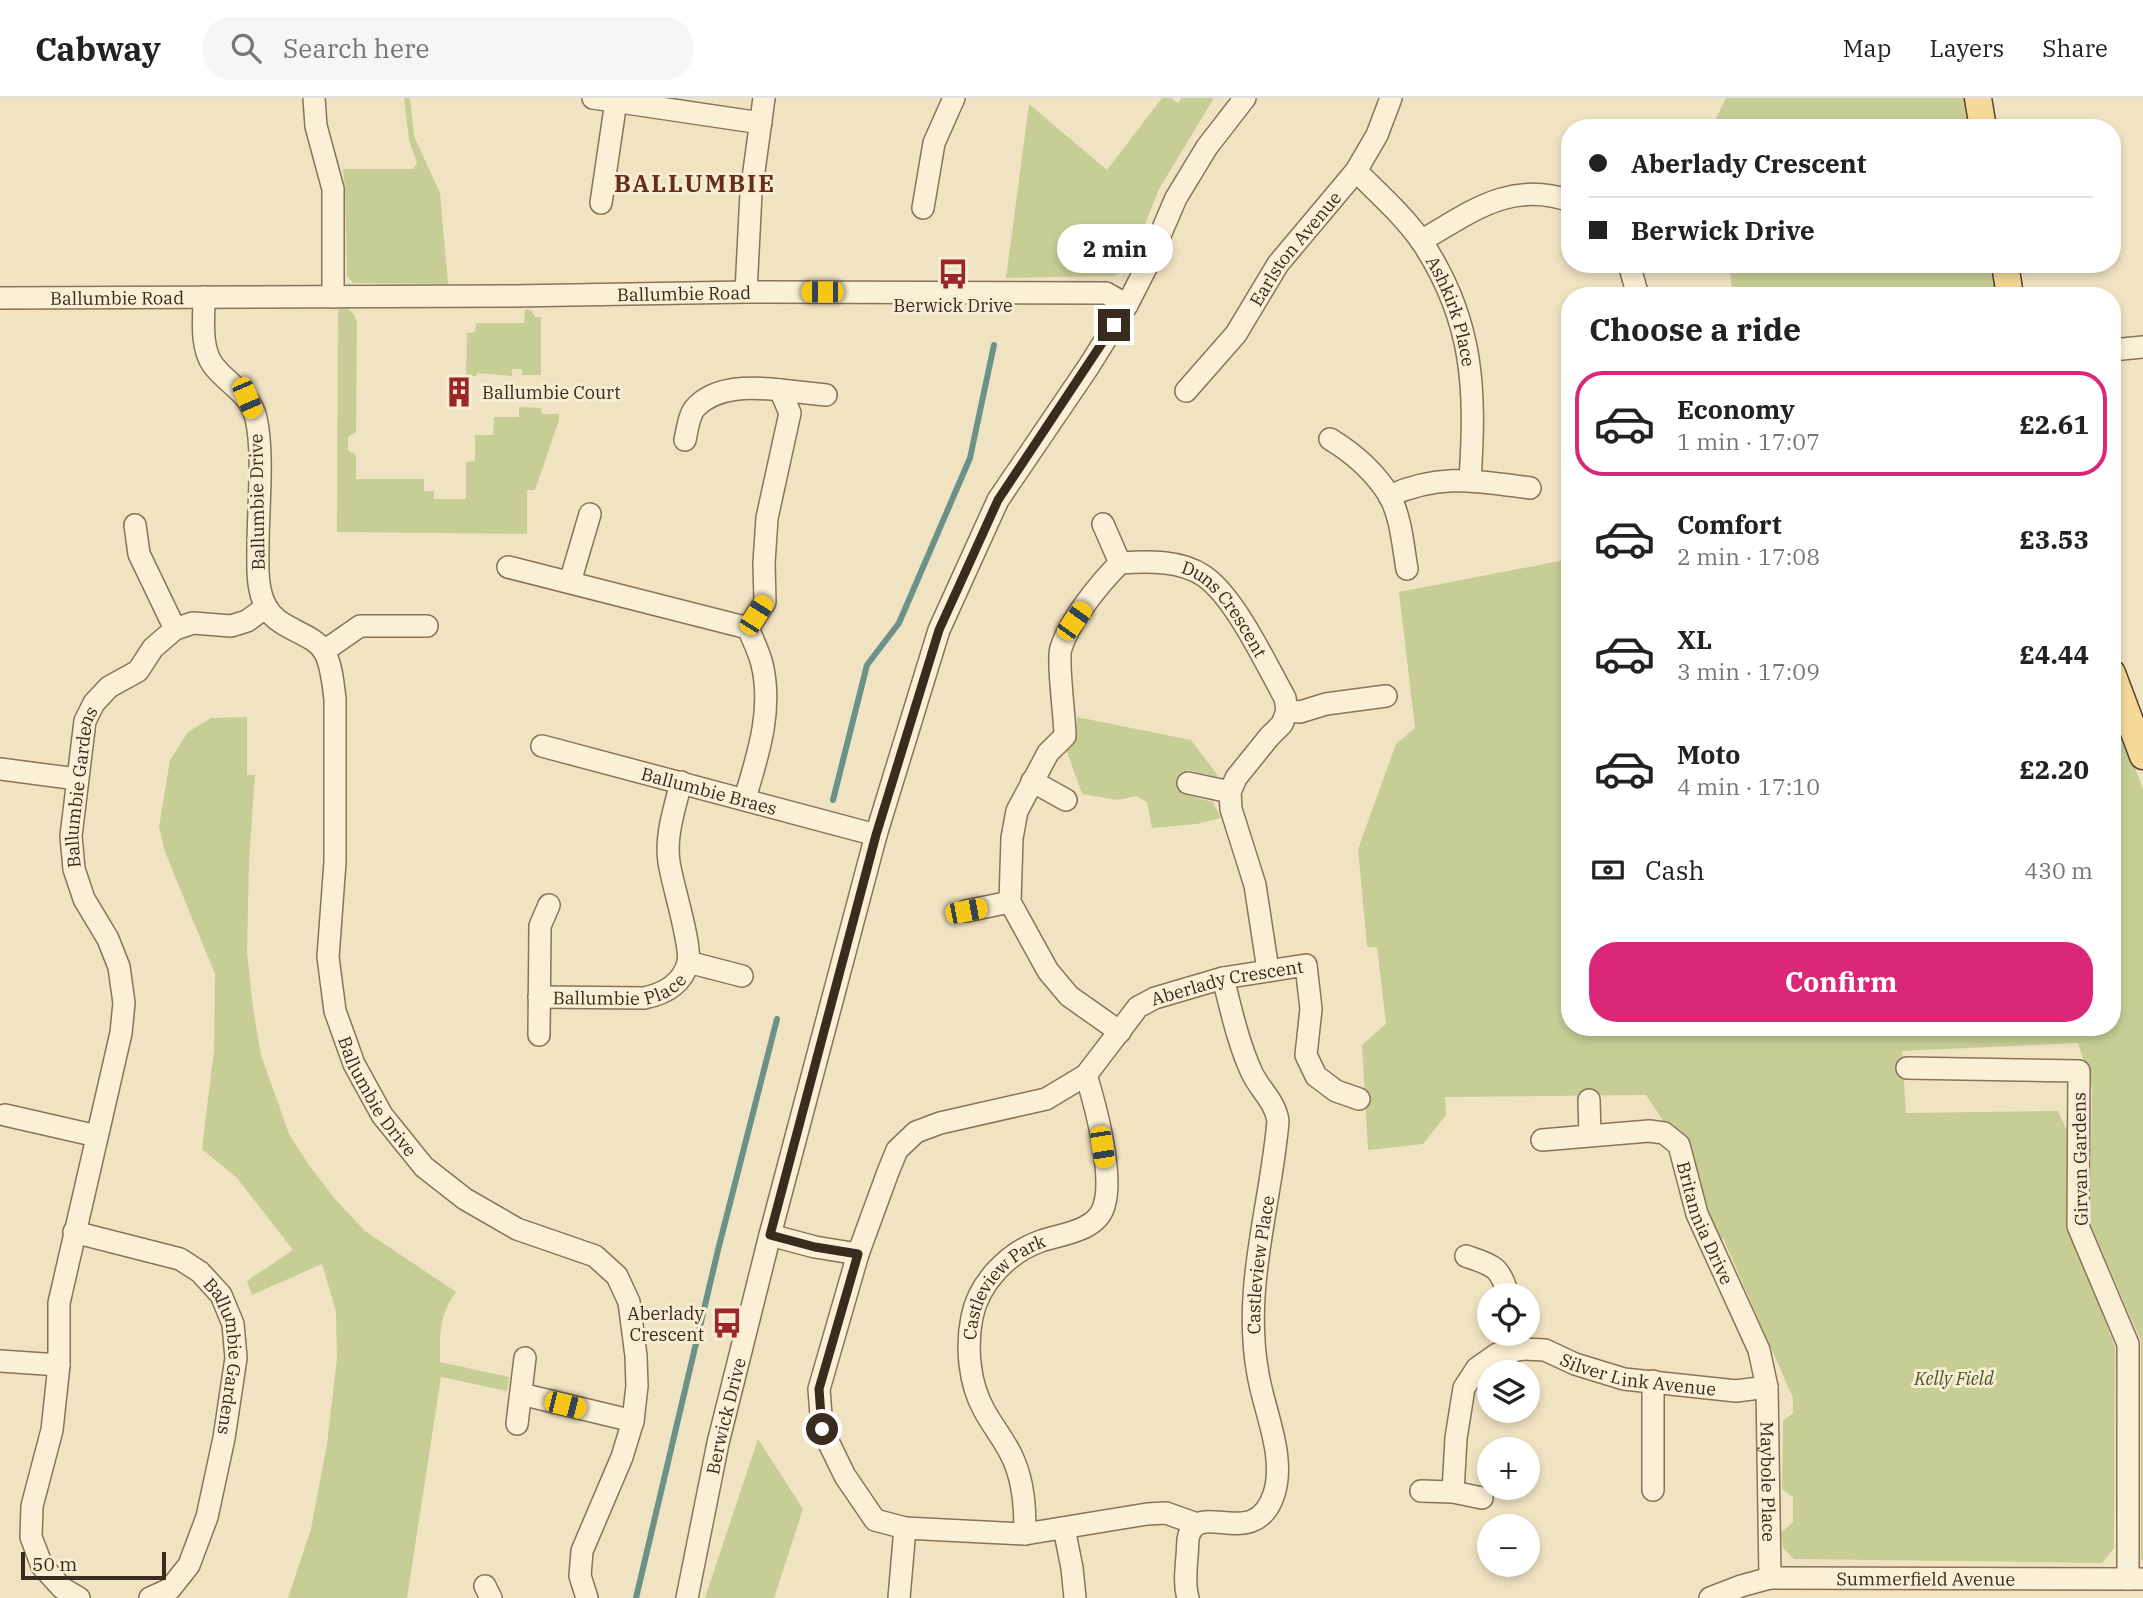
<!DOCTYPE html>
<meta charset="utf-8">
<style>
:root{--surface:#fff;--page:#f6f6f6;--text:#222;--muted:#767676;--line:#e0e0e0;--accent:#db2777}
body{margin:0;font-family:"IBM Plex Serif",serif;background:var(--page);color:var(--text);height:100vh;display:flex;flex-direction:column;font-size:26px;white-space:nowrap}
*{box-sizing:border-box;margin:0}
p{font-size:23px;color:var(--muted)}
.icon{flex:none;width:38px;height:38px;fill:none;stroke:currentColor;stroke-width:2;stroke-linecap:round;stroke-linejoin:round}
.map{position:relative;flex:1;overflow:hidden}
.sheet{position:absolute;left:1561px;top:189px;width:560px;height:749px;display:flex;flex-direction:column;background:var(--surface);border-radius:28px;box-shadow:0 4px 10px #0003}
.sheet>*{flex:none}
.top-card{position:absolute;left:1561px;top:21px;width:560px;height:154px;border-radius:28px;box-shadow:0 4px 10px #0003;display:grid;align-content:center;height:154px;padding:0 28px;background:var(--surface)}
.fabs{position:absolute;left:1477px;top:1185px;display:grid;gap:14px}
.fabs a{display:grid;place-items:center;width:63px;height:63px;border-radius:50%;background:var(--surface);box-shadow:0 4px 10px #0003;font-size:35px}
.scale{position:absolute;left:21px;bottom:18px;width:145px;box-sizing:border-box;padding-left:7px;border:4px solid #392b1d;border-top:0;font-size:19px;line-height:24px;white-space:nowrap;color:#392b1d;-webkit-text-stroke:5px #f7edd2;paint-order:stroke}
.end{position:absolute;width:32px;height:32px;margin:-16px;border:9px solid #392b1d;background:#fff;box-shadow:0 0 0 4px #fff}
.from{border-radius:50%}
.bubble{position:absolute;height:49px;border-radius:24px;background:var(--surface);box-shadow:0 4px 10px #0003;font-size:23px;font-weight:700;line-height:49px;text-align:center}
.car{position:absolute;width:21px;height:42px;margin:-21px -10px;border-radius:9px;box-shadow:0 0 5px 2px #0007;background:linear-gradient(#f5c518 24%,#345 0 40%,#f5c518 0 76%,#345 0 86%,#f5c518 0)}
.top-card b{display:flex;align-items:center;gap:24px;height:66px;font-size:26px}
.top-card b+b{border-top:2px solid var(--line)}
.top-card i{width:18px;height:18px;background:var(--text)}
ul{padding:0;list-style:none}
li{display:flex;align-items:center;gap:21px;height:105px;margin:0 14px 10px;padding:0 14px;border:4px solid transparent;border-radius:28px}
li div{flex:1}
li b{display:block;font-size:26px}
li em{font-style:normal;font-weight:700}
li.active{border-color:var(--accent)}
li>.icon{width:63px;height:63px;stroke-width:1.5}
h2{padding:0 28px;font-size:32px;line-height:84px}
.pay{display:flex;align-items:center;gap:18px;height:77px;padding:0 28px;font-size:26px}
.pay p{margin-inline-start:auto}
.action{display:flex;gap:14px;margin-top:auto;padding:14px 28px}
.action a{flex:1;height:80px;border-radius:28px;background:var(--accent);color:#fff;font-size:28px;font-weight:700;line-height:80px;text-align:center}
header{display:flex;align-items:center;gap:42px;box-sizing:border-box;height:98px;padding:0 35px;background:var(--surface);border-bottom:2px solid var(--line)}
header strong{font-size:33px}
nav{display:flex;gap:38px;margin-inline-start:auto;font-size:24px}
.search{width:490px;height:63px;background:var(--page);display:flex;align-items:center;gap:18px;box-sizing:border-box;padding:0 24px;border-radius:28px;color:var(--muted);font-size:26px}
.map>svg:first-child{display:block}
.green{fill:#c7ce95}
.lines{fill:none;stroke-linecap:round;stroke-linejoin:round}
.stream{stroke:#6b9188;stroke-width:6}
.minor-casing{stroke:#8a7358;stroke-width:24}
.major-casing{stroke:#58412d;stroke-width:29}
.minor{stroke:#faf0d5;stroke-width:21}
.major{stroke:#f5d998;stroke-width:26}
.route{stroke:#392b1d;stroke-width:9}
.labels{text-anchor:middle;dominant-baseline:central;stroke-width:6;stroke-linejoin:round;paint-order:stroke}
.street-label{font-size:18px;fill:#392b1d;stroke:#f7edd2}
.poi-label{font-size:18px;fill:#392b1d;stroke:#f7edd2}
.park-label{font-size:18px;font-style:italic;fill:#495723;stroke:#f7edd2}
.district-label{font-size:24px;font-weight:bold;letter-spacing:2px;fill:#682c1b;stroke:#f7edd2}
</style>
<header>
<strong>Cabway</strong>
<div class="search"><svg class="icon" aria-label="search" viewBox="0 0 24 24"><circle cx="10" cy="10" r="6"/><path d="M15 15l6 6"/></svg>Search here</div>
<nav><a>Map</a><a>Layers</a><a>Share</a></nav>
</header>
<div class="map">
<svg width="2143" height="1500" viewBox="0 0 2143 1500">
<rect width="100%" height="100%" fill="#f0e3c2"/>
<path class="green" d="M 404,0 L 410,0 L 414,38 L 440,95 L 448,186 L 353,185 L 347,178 L 345,89 L 343,71 L 413,71 L 417,65 L 409,42 Z
M 1162,0 L 1171,0 L 1178,5 L 1182,0 L 1214,0 L 1159,91 L 1130,164 L 1123,173 L 1114,178 L 1006,180 L 1029,6 L 1107,72 Z
M 1726,0 L 1968,0 L 1973,30 L 1711,30 Z
M 1729,166 L 1996,166 L 2001,198 L 1733,198 Z
M 347,210 L 353,215 L 357,224 L 356,334 L 348,339 L 348,352 L 356,357 L 356,381 L 424,381 L 424,393 L 434,393 L 434,401 L 466,401 L 466,364 L 475,363 L 475,337 L 493,337 L 494,319 L 519,319 L 519,309 L 541,310 L 542,316 L 559,316 L 559,322 L 535,392 L 527,392 L 527,436 L 337,434 L 338,211 Z
M 525,211 L 532,213 L 535,219 L 541,219 L 541,277 L 522,277 L 522,271 L 512,271 L 512,278 L 477,275 L 476,278 L 466,278 L 467,235 L 475,234 L 476,225 L 524,225 Z
M 1570,461 L 1570,929 L 2112,929 L 2112,608 L 2143,691 L 2143,1462 L 2141,1461 L 2141,1243 L 2090,1126 L 2092,989 L 2078,945 L 1902,953 L 1906,1015 L 2058,1013 L 2070,1039 L 2068,1128 L 2115,1249 L 2114,1450 L 2102,1465 L 1794,1461 L 1783,1450 L 1781,1435 L 1793,1424 L 1793,1399 L 1782,1391 L 1783,1323 L 1793,1315 L 1793,1300 L 1723,1140 L 1717,1142 L 1666,1027 L 1646,997 L 1445,999 L 1446,1017 L 1423,1046 L 1368,1052 L 1362,947 L 1386,926 L 1377,849 L 1367,849 L 1358,751 L 1396,646 L 1415,630 L 1399,494 Z
M 247,619 L 247,677 L 255,677 L 249,764 L 247,854 L 253,910 L 261,957 L 289,1036 L 309,1067 L 335,1101 L 365,1133 L 456,1194 C 439,1217 440,1237 440,1264 L 509,1279 L 507,1293 L 441,1279 L 407,1500 L 288,1500 L 311,1431 L 327,1346 L 337,1260 L 336,1213 L 322,1166 L 252,1197 L 247,1183 L 293,1152 L 237,1080 L 202,1051 L 214,952 L 215,876 L 165,754 L 159,729 L 170,662 L 188,634 L 211,620 Z
M 1077,619 L 1191,642 L 1219,679 L 1187,672 L 1181,696 L 1213,704 L 1221,720 L 1197,726 L 1152,730 L 1147,704 L 1136,698 L 1117,702 L 1082,696 L 1066,651 L 1076,642 Z
M 758,1341 L 803,1411 L 774,1500 L 705,1500 Z"/>
<g class="lines">
<path class="stream" d="M 833,702 L 867,567 L 899,525 L 970,360 L 994,247
M 636,1500 L 718,1152 L 777,921"/>
<g class="minor-casing">
<g id="minor">
<path d="M 314,0 L 316,28 L 333,91 L 333,199"/>
<path d="M 593,0 L 761,25"/>
<path id="s1" d="M 1356,73 C 1378,95 1404,118 1422,144 C 1474,223 1476,291 1470,382"/>
<path d="M 601,105 L 616,3"/>
<path d="M 923,110 L 934,45 L 954,0"/>
<path d="M 1421,143 C 1471,114 1510,82 1570,103"/>
<path d="M 1629,166 L 1638,198"/>
<path d="M 746,194 L 751,95 L 764,0"/>
<path id="s2" d="M 204,199 C 204,220 200,249 213,267 C 227,286 250,295 256,320 C 264,356 258,409 258,448 C 258,468 256,492 267,510 C 280,533 314,534 325,555 C 332,569 333,586 335,601 L 335,764 L 328,859 L 335,913 L 354,966 L 382,1017 L 424,1069 L 465,1101 L 517,1131 L 595,1158 L 617,1178 L 629,1204 L 636,1258 L 637,1288 L 633,1323 L 622,1359 L 582,1453 L 580,1478 L 587,1500"/>
<path id="s3" d="M 0,200 L 514,198 L 746,194 L 1106,195 L 1127,207"/>
<path d="M 2112,252 L 2143,249"/>
<path d="M 780,292 L 826,297"/>
<path id="s4" d="M 1186,293 L 1236,236 L 1278,166 L 1356,73 L 1377,37 L 1391,0"/>
<path d="M 1330,341 C 1353,355 1374,373 1389,397 C 1401,418 1403,448 1407,471"/>
<path d="M 685,342 C 687,333 689,317 695,310 C 716,287 753,289 780,292 L 790,315 L 767,420 L 764,465 L 765,504 L 748,530"/>
<path d="M 1389,398 C 1441,375 1476,383 1530,390"/>
<path d="M 1103,426 L 1120,465"/>
<path d="M 135,427 L 139,456 L 175,531"/>
<path d="M 508,469 L 748,530 C 753,542 759,554 762,566 C 773,612 758,657 745,700"/>
<path d="M 570,484 L 590,416"/>
<path d="M 324,553 L 360,528 L 427,528"/>
<path d="M 1287,613 L 1300,614 L 1326,606 L 1386,598"/>
<path id="s5" d="M 542,648 L 876,737"/>
<path d="M 0,671 L 77,681"/>
<path d="M 1032,683 L 1066,702"/>
<path d="M 1188,685 L 1230,694"/>
<path d="M 966,813 L 1010,804"/>
<path d="M 688,864 L 742,878"/>
<path id="s6" d="M 539,899 L 644,900 C 664,896 682,886 688,865 C 692,847 672,786 669,764 C 665,737 675,710 681,684"/>
<path id="s7" d="M 1120,934 L 1069,898 L 1048,873 L 1010,804 L 1012,740 L 1017,713 L 1048,655 L 1065,638 C 1065,620 1057,563 1061,550 C 1070,522 1099,486 1120,465 C 1147,463 1181,462 1204,478 C 1235,499 1266,566 1285,600 L 1287,613 L 1282,626 L 1269,639 L 1236,680 L 1230,694 L 1231,711 L 1255,787 L 1268,872"/>
<path d="M 539,937 L 540,828 L 549,807"/>
<path d="M 1907,970 L 2079,973 L 2078,1128 L 2128,1246 L 2128,1481"/>
<path d="M 1589,1002 L 1590,1037"/>
<path d="M 5,1017 L 97,1038"/>
<path id="s8" d="M 1542,1042 L 1649,1033 L 1664,1035 L 1679,1047 L 1697,1116 L 1759,1252 L 1767,1289 L 1770,1480"/>
<path id="s9" d="M 74,1134 L 180,1161 L 200,1174 L 221,1197 L 233,1226 L 236,1260 L 224,1340 L 207,1419 L 189,1467 L 170,1491 L 150,1500"/>
<path d="M 770,1137 L 815,1149 L 858,1156"/>
<path d="M 1466,1158 C 1494,1168 1500,1168 1508,1197"/>
<path d="M 0,1263 L 59,1267"/>
<path d="M 521,1296 L 633,1323"/>
<path d="M 517,1326 L 525,1260"/>
<path d="M 1653,1392 L 1653,1283"/>
<path d="M 1421,1393 L 1453,1394 L 1482,1400"/>
<path id="s10" d="M 1453,1394 L 1456,1340 L 1464,1290 L 1477,1270 L 1497,1256 L 1523,1251 L 1545,1252 L 1575,1266 L 1624,1281 L 1736,1293 L 1767,1289"/>
<path id="s11" d="M 1197,1426 L 1166,1415 L 1147,1416 L 1025,1436 L 905,1430 L 875,1422 L 845,1378 L 822,1331 L 819,1291 L 858,1156 L 888,1074 L 897,1052 L 916,1034 L 940,1025 L 1046,1001 L 1086,977 L 1138,909 L 1155,900 L 1223,880 L 1306,867 L 1311,911 L 1306,957 L 1316,978 L 1336,993 L 1359,1001"/>
<path d="M 1064,1430 L 1072,1470 L 1075,1500"/>
<path id="s12" d="M 1025,1436 C 1025,1412 1024,1386 1014,1363 C 1007,1345 993,1329 984,1312 C 969,1285 966,1249 972,1219 C 979,1184 1009,1154 1041,1143 C 1062,1136 1097,1133 1104,1108 C 1114,1077 1096,1009 1086,977"/>
<path d="M 485,1488 L 491,1500"/>
<path id="s13" d="M 79,1500 L 62,1490 L 42,1468 L 31,1439 L 32,1408 L 52,1332 L 59,1267 L 59,1205 L 121,935 L 124,905 L 119,869 L 108,841 L 84,801 L 74,771 L 71,738 L 85,623 L 94,605 L 109,589 L 138,573 L 153,550 L 175,531 L 193,525 L 231,528 L 247,523 L 266,509"/>
<path id="s14" d="M 687,1500 L 718,1345 L 770,1137 L 876,737 L 939,532 L 998,402 L 1089,268 L 1127,207 L 1146,170 L 1176,100 L 1207,49 L 1245,0"/>
<path d="M 899,1500 L 905,1430"/>
<path id="s15" d="M 1188,1500 C 1184,1487 1186,1472 1187,1458 C 1188,1451 1187,1443 1189,1437 C 1200,1402 1255,1454 1274,1396 C 1286,1358 1264,1313 1258,1276 C 1242,1190 1271,1107 1278,1023 C 1275,1003 1260,992 1252,975 C 1238,945 1231,911 1223,880"/>
<path id="s16" d="M 1710,1500 L 1741,1488 L 1770,1480 L 2141,1481"/>
</g>
</g>
<g class="major-casing">
<path id="major" d="M 1978,0 L 1983,30
M 2005,166 L 2010,198
M 2112,575 L 2143,658"/>
</g>
<use href="#minor" class="minor"/>
<use href="#major" class="major"/>
</g>
<g class="lines">
<path class="route" d="M 822,1331 L 819,1291 L 858,1156 L 815,1149 L 770,1137 L 876,737 L 939,532 L 998,402 L 1114,227"/>
</g>
<defs>
<g id="bus-bare" transform="scale(2.415)"><path d="M-5-6H5V4H4V6H2V4H-2V6H-4V4H-5ZM-3.5-4V0h7V-4ZM-3.5 1.2v1.5H-2V1.2ZM2 1.2v1.5H3.5V1.2Z" fill="#9c2626" stroke="#f7edd2" stroke-width="2.5" paint-order="stroke"/></g>
<g id="building-bare" transform="scale(2.415)"><path d="M-4-6H4V6H1V3H-1V6H-4ZM-2.5-4.3h1.7v1.8h-1.7ZM.8-4.3h1.7v1.8H.8ZM-2.5-1h1.7V.8h-1.7ZM.8-1h1.7V.8H.8Z" fill="#9c2626" stroke="#f7edd2" stroke-width="2.5" paint-order="stroke"/></g>
</defs>
<g fill-rule="evenodd">
<use href="#bus-bare" x="953" y="176"/>
<use href="#building-bare" x="459" y="294"/>
<use href="#bus-bare" x="727" y="1225"/>
</g>
<g class="labels">
<g class="street-label">
<text stroke="none"><textPath href="#s4" startOffset="180">Earlston Avenue</textPath></text>
<text stroke="none"><textPath href="#s3" startOffset="684">Ballumbie Road</textPath></text>
<text stroke="none"><textPath href="#s3" startOffset="117">Ballumbie Road</textPath></text>
<text stroke="none"><textPath href="#s1" startOffset="173">Ashkirk Place</textPath></text>
<text transform="translate(257 404) rotate(-91)">Ballumbie Drive</text>
<text stroke="none"><textPath href="#s7" startOffset="672">Duns Crescent</textPath></text>
<text stroke="none"><textPath href="#s13" startOffset="852">Ballumbie Gardens</textPath></text>
<text stroke="none"><textPath href="#s5" startOffset="173">Ballumbie Braes</textPath></text>
<text stroke="none"><textPath href="#s6" startOffset="82">Ballumbie Place</textPath></text>
<text stroke="none"><textPath href="#s11" startOffset="1110">Aberlady Crescent</textPath></text>
<text stroke="none"><textPath href="#s2" startOffset="861">Ballumbie Drive</textPath></text>
<text transform="translate(2080 1061) rotate(-91)">Girvan Gardens</text>
<text stroke="none"><textPath href="#s8" startOffset="224">Britannia Drive</textPath></text>
<text stroke="none"><textPath href="#s15" startOffset="401">Castleview Place</textPath></text>
<text stroke="none"><textPath href="#s12" startOffset="273">Castleview Park</textPath></text>
<text stroke="none"><textPath href="#s9" startOffset="226">Ballumbie Gardens</textPath></text>
<text stroke="none"><textPath href="#s10" startOffset="299">Silver Link Avenue</textPath></text>
<text stroke="none"><textPath href="#s14" startOffset="186">Berwick Drive</textPath></text>
<text stroke="none"><textPath href="#s8" startOffset="495">Maybole Place</textPath></text>
<text stroke="none"><textPath href="#s16" startOffset="219">Summerfield Avenue</textPath></text>
</g>
<g class="poi-label">
<text x="953" y="207">Berwick Drive</text>
<text x="482" y="294" text-anchor="start">Ballumbie Court</text>
<text x="704" y="1215" text-anchor="end">Aberlady<tspan x="704" dy="21">Crescent</tspan></text>
</g>
<g class="park-label">
<text x="1954" y="1280">Kelly Field</text>
</g>
<g class="district-label">
<text x="695" y="85">BALLUMBIE</text>
</g>
</g>
</svg>
<div class="fabs">
<a><svg class="icon" aria-label="locate" viewBox="0 0 24 24"><circle cx="12" cy="12" r="6"/><path d="M12 2v4M12 18v4M2 12h4M18 12h4"/></svg></a>
<a><svg class="icon" aria-label="layers" viewBox="0 0 24 24"><path d="M12 4l9 5-9 5-9-5zM3 14l9 5 9-5"/></svg></a>
<a>+</a>
<a>−</a>
</div>
<div class="scale">50 m</div>
<i class="end from" style="left:822px;top:1331px"></i>
<i class="end" style="left:1114px;top:227px"></i>
<div class="bubble" style="left:1057px;top:126px;width:116px">2 min</div>
<i class="car" style="left:822px;top:194px;rotate:270deg"></i>
<i class="car" style="left:247px;top:300px;rotate:157deg"></i>
<i class="car" style="left:756px;top:517px;rotate:32deg"></i>
<i class="car" style="left:1074px;top:523px;rotate:36deg"></i>
<i class="car" style="left:966px;top:813px;rotate:79deg"></i>
<i class="car" style="left:1102px;top:1049px;rotate:171deg"></i>
<i class="car" style="left:565px;top:1307px;rotate:104deg"></i>
<div class="top-card">
<b><i class="from"></i>Aberlady Crescent</b>
<b><i></i>Berwick Drive</b>
</div>
<section class="sheet">
<h2>Choose a ride</h2>
<ul>
<li class="active"><svg class="icon" aria-label="car" viewBox="0 0 24 24"><path d="M5 17H2v-5l4-1 3-4h7l3 4 3 1v5h-3M9 17h6M6 11h13"/><circle cx="7" cy="17" r="2"/><circle cx="17" cy="17" r="2"/></svg><div><b>Economy</b><p>1 min · 17:07</p></div><em>£2.61</em></li>
<li><svg class="icon" aria-label="car" viewBox="0 0 24 24"><path d="M5 17H2v-5l4-1 3-4h7l3 4 3 1v5h-3M9 17h6M6 11h13"/><circle cx="7" cy="17" r="2"/><circle cx="17" cy="17" r="2"/></svg><div><b>Comfort</b><p>2 min · 17:08</p></div><em>£3.53</em></li>
<li><svg class="icon" aria-label="car" viewBox="0 0 24 24"><path d="M5 17H2v-5l4-1 3-4h7l3 4 3 1v5h-3M9 17h6M6 11h13"/><circle cx="7" cy="17" r="2"/><circle cx="17" cy="17" r="2"/></svg><div><b>XL</b><p>3 min · 17:09</p></div><em>£4.44</em></li>
<li><svg class="icon" aria-label="car" viewBox="0 0 24 24"><path d="M5 17H2v-5l4-1 3-4h7l3 4 3 1v5h-3M9 17h6M6 11h13"/><circle cx="7" cy="17" r="2"/><circle cx="17" cy="17" r="2"/></svg><div><b>Moto</b><p>4 min · 17:10</p></div><em>£2.20</em></li>
</ul>
<div class="pay"><svg class="icon" aria-label="cash" viewBox="0 0 24 24"><path d="M3 7h18v10H3z"/><circle cx="12" cy="12" r="2"/></svg>Cash<p>430 m</p></div>
<div class="action"><a>Confirm</a></div>
</section>
</div>
